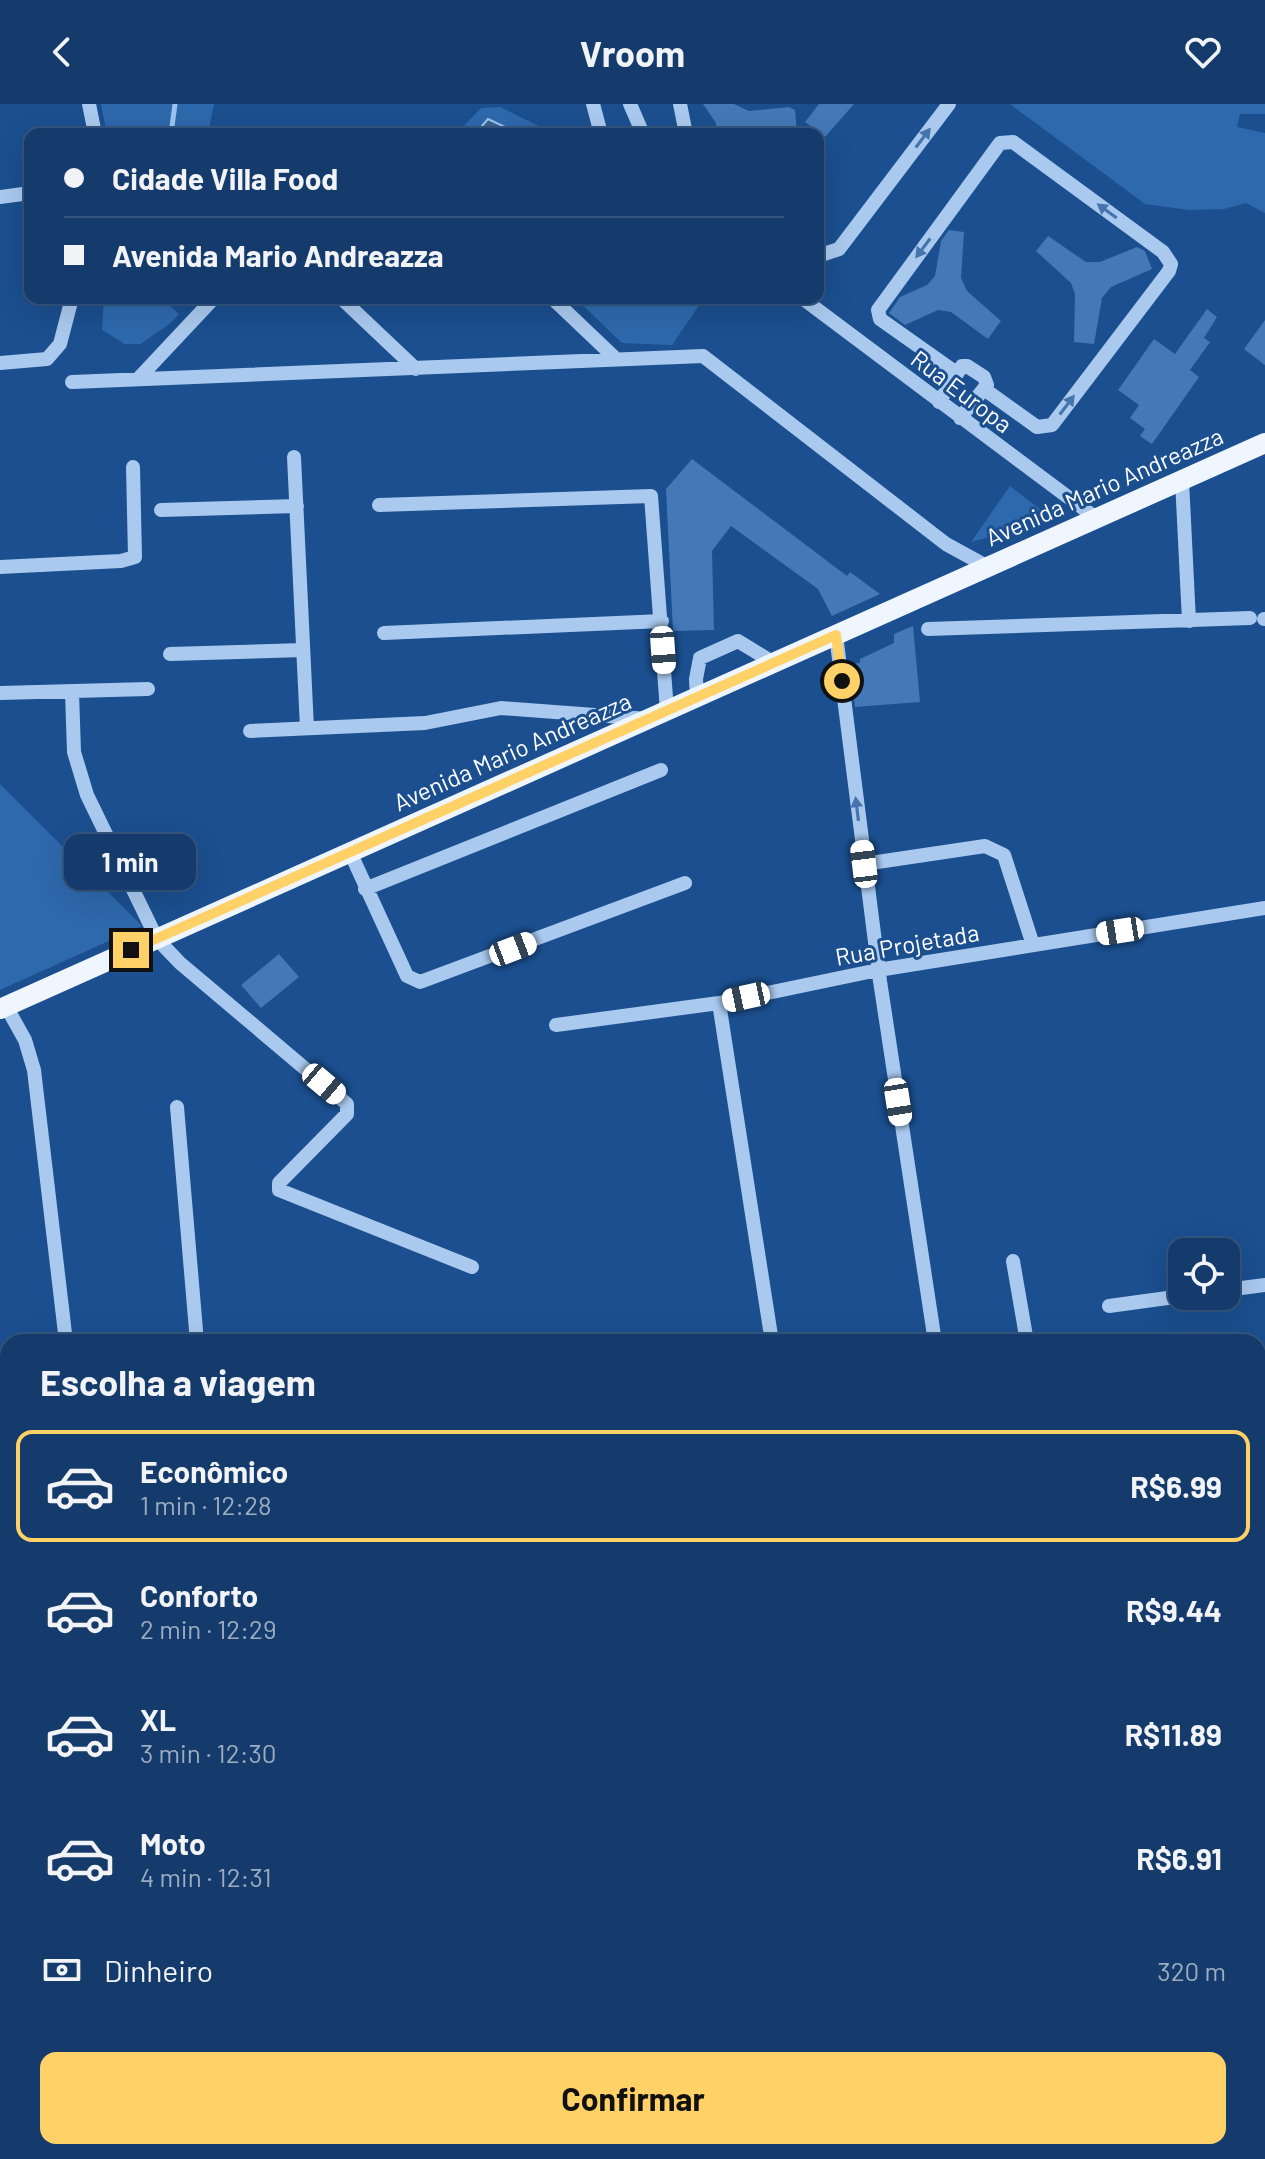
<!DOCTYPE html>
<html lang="pt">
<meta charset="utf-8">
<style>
:root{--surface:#143b6b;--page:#214673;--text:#f1f3f6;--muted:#9dadc1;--line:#33557e;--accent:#ffd166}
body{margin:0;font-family:Barlow,sans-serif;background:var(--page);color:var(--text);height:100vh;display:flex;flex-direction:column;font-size:30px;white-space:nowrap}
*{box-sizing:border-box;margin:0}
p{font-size:26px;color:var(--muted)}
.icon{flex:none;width:44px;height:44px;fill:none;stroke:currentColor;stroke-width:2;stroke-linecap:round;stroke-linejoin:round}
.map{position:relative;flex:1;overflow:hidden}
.drawer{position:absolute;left:0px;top:1230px;width:1266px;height:826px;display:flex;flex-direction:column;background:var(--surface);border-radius:24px 24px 0 0;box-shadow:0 8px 32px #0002,0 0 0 2px var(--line)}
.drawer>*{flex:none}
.guide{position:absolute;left:24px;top:24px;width:800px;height:176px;border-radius:16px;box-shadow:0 8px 32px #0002,0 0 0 2px var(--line);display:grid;align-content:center;height:176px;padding:0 40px;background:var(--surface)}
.tools{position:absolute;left:1168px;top:1134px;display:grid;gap:16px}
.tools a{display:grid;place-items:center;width:72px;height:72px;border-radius:16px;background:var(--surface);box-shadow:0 8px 32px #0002,0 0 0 2px var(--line);font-size:40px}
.end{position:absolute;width:36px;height:36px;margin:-18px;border:10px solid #ffd166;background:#111;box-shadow:0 0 0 4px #111}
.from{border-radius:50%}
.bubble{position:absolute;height:56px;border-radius:16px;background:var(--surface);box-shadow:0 8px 32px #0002,0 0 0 2px var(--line);font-size:26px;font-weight:700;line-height:56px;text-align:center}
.car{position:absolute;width:24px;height:48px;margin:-24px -12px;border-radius:10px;box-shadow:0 0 6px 2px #0007;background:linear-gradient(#fff 24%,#345 0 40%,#fff 0 76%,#345 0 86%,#fff 0)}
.guide b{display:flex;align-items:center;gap:28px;height:76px;font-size:30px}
.guide b+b{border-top:2px solid var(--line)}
.guide i{width:20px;height:20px;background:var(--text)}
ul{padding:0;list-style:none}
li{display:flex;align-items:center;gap:24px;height:112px;margin:0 16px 12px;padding:0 24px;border:4px solid transparent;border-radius:16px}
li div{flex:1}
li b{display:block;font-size:30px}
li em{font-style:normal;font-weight:700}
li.active{border-color:var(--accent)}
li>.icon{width:72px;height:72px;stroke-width:1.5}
h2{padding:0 40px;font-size:36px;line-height:96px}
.pay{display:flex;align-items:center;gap:20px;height:88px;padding:0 40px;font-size:30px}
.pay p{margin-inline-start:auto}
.primary-button{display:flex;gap:16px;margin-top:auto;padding:16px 40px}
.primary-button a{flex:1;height:92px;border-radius:16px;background:var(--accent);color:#111;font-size:32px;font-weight:700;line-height:92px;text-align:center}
header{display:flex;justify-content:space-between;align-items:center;height:104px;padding:0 40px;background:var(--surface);font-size:36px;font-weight:700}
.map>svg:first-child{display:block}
.green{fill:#2e69ad}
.water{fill:#3c6290;stroke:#9cc4f0;stroke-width:2}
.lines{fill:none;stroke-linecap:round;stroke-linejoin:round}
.stream{stroke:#9cc4f0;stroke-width:5}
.building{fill:#4478b7}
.minor{stroke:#a9c9ee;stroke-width:14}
.major{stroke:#f0f6ff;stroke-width:20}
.oneway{fill:#4674ac}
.route{stroke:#ffd166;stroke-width:10}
.labels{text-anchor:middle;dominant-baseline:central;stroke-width:6;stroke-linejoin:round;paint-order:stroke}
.street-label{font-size:24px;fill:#fff;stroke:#1b4f8f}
</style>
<header><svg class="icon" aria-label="back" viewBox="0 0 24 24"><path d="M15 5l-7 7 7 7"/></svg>Vroom<svg class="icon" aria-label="heart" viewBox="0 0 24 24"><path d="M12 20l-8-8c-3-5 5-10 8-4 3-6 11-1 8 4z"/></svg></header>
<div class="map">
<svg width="1265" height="2055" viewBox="0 0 1265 2055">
<rect width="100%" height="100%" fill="#1b4f8f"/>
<path class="green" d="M 101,0 L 214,0 L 208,30 L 107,30 Z
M 1010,0 L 1265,0 L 1265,10 L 1240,10 L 1237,23 L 1265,29 L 1265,109 L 1246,99 L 1224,105 L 1189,106 L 1145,100 Z
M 500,3 L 555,30 L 456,30 L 481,4 Z
M 104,194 L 172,194 L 167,199 L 179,210 C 168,224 154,229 141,240 L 125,240 L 102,226 Z
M 575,194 L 704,194 L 672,241 L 622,239 Z
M 1010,382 L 1054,416 L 971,438 Z
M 0,680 L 142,822 L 0,886 Z"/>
<path class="water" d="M 488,15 L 520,30 L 475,30 Z"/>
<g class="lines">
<path class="stream" d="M 171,30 L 175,0"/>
</g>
<path class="building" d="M 703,0 L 734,0 L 749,7 L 789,3 L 795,6 L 797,28 L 716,30 L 716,19 Z
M 819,0 L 854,0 L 825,33 L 805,18 Z
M 949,126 L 964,128 L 961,174 L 967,187 L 1001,217 L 988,235 L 951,208 L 938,206 L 905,221 L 889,209 L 900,193 L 927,181 L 935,172 L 941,137 Z
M 1048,132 L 1086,158 L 1100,158 L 1137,143 L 1145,147 L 1152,165 L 1111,183 L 1102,194 L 1094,240 L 1074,238 L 1075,190 L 1071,179 L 1036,147 Z
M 1207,205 L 1217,213 L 1204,234 L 1210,238 L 1190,266 L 1199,273 L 1152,340 L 1140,332 L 1145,325 L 1130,314 L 1139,301 L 1118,286 L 1154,235 L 1175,250 Z
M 1265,216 L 1265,261 L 1244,245 Z
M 692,355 L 847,472 L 850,468 L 880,490 L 832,512 L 818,485 L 731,422 L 712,447 L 714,526 L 673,527 L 666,385 Z
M 913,522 L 920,598 L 855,603 L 850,560 L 860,559 L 860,555 L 894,539 L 894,530 Z
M 279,850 L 299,873 L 261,904 L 241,881 Z"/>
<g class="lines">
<path class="minor" d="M 89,0 L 95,30
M 593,0 L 601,30
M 630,0 L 643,30
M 680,0 L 686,30
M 365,30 L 377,30
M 0,93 L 30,89
M 818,152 L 839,145 L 949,0
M 341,194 L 416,265
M 552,194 L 614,253
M 802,194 L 1096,414
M 0,259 L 47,255 L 60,240 L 72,194
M 955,268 L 880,215 L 878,206 L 1000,39 L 1013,38 L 1163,148 L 1171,160 L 1169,167 L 1052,321 L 1037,323 L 984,285
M 138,275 L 214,194
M 72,278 L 703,252 L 946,440 L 988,463
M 939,298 L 962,262 L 967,262 L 984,273 L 987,281 L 960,314
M 294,353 L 307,624
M 1182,376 L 1189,517
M 379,401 L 651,392 L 667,607
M 161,406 L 297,402
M 0,463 L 121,457 L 135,453 L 133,363
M 1264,515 L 1265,515
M 928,525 L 1250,514
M 384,529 L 662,517
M 836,531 L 880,877 L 935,1238
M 170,550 L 303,546
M 72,588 L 74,648 L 87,691 L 157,835 L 180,859 L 347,1000 L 347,1010 L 279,1079 L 279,1086 L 472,1163
M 0,589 L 148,585
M 697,593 L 696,575 L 700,554 L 738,537 L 774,559
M 250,627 L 425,619 L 501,604 L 648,615
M 350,748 L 407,872 L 420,878 L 685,779
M 864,760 L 985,742 L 1004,751 L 1033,841
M 365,785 L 661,666
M 719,899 L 772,1238
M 6,902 L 25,936 L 34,966 L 66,1238
M 556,921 L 719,899 L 878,866 L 1265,804
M 177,1003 L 197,1238
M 1013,1157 L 1027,1238
M 1226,1186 L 1265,1181
M 1109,1202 L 1182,1192
M 1258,1312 L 1265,1311
M 0,1364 L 3,1400
M 1258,1396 L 1265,1394
M 0,1550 L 8,1552
M 1258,1672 L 1265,1669
M 0,1720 L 8,1718
M 0,1773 L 8,1816
M 1258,1969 L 1265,1967
M 324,2048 L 326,2055
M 527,2048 L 528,2055
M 572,2048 L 573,2055
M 841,2048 L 844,2055
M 1092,2048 L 1094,2055
M 1001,2055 L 1021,2048"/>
<path class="major" d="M 0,905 L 1265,339"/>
</g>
<defs><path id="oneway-solid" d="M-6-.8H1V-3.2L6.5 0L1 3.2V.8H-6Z" transform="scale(2)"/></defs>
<g class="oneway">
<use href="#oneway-solid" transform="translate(923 34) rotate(-53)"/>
<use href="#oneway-solid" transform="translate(1107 107) rotate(-144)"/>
<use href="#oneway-solid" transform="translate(923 144) rotate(127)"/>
<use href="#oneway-solid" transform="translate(1067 301) rotate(-53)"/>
<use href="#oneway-solid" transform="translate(857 705) rotate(-97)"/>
</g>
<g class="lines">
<path class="route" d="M 131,846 L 836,531 L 842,577"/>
</g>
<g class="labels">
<g class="street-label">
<text transform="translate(962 287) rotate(37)">Rua Europa</text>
<text transform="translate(1104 382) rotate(-24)">Avenida Mario Andreazza</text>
<text transform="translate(512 647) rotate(-24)">Avenida Mario Andreazza</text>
<text transform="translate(907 840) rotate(-10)">Rua Projetada</text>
</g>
</g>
</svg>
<div class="tools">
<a><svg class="icon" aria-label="locate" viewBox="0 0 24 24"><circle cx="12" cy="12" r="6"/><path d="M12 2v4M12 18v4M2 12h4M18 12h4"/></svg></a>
</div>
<i class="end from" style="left:842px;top:577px"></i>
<i class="end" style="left:131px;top:846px"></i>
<div class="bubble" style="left:64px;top:730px;width:132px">1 min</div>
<i class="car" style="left:663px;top:546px;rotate:176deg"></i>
<i class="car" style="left:864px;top:760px;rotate:353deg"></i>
<i class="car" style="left:1120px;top:827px;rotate:261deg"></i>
<i class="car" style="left:513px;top:845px;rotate:69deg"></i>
<i class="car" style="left:746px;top:893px;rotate:258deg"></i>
<i class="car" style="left:324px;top:980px;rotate:130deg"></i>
<i class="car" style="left:898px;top:998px;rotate:171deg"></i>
<div class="guide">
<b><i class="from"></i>Cidade Villa Food</b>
<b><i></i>Avenida Mario Andreazza</b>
</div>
<section class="drawer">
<h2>Escolha a viagem</h2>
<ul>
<li class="active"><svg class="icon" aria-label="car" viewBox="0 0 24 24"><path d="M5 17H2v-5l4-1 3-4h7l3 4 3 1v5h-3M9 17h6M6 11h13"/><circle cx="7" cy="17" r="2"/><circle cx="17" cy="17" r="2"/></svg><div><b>Econômico</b><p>1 min · 12:28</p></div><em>R$6.99</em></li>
<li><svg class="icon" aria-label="car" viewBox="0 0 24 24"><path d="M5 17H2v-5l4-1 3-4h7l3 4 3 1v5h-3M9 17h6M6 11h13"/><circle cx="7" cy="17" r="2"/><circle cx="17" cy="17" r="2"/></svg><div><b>Conforto</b><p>2 min · 12:29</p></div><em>R$9.44</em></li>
<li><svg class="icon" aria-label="car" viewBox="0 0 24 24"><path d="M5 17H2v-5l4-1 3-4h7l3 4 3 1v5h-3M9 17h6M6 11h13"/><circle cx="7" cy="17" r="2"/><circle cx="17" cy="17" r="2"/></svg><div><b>XL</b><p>3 min · 12:30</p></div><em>R$11.89</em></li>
<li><svg class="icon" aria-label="car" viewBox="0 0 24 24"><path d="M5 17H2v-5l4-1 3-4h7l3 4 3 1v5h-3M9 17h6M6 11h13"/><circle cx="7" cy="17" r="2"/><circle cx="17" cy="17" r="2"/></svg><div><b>Moto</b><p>4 min · 12:31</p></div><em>R$6.91</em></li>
</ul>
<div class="pay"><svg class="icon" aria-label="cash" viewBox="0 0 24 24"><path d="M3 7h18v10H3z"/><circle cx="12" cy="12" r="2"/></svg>Dinheiro<p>320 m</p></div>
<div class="primary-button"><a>Confirmar</a></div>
</section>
</div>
